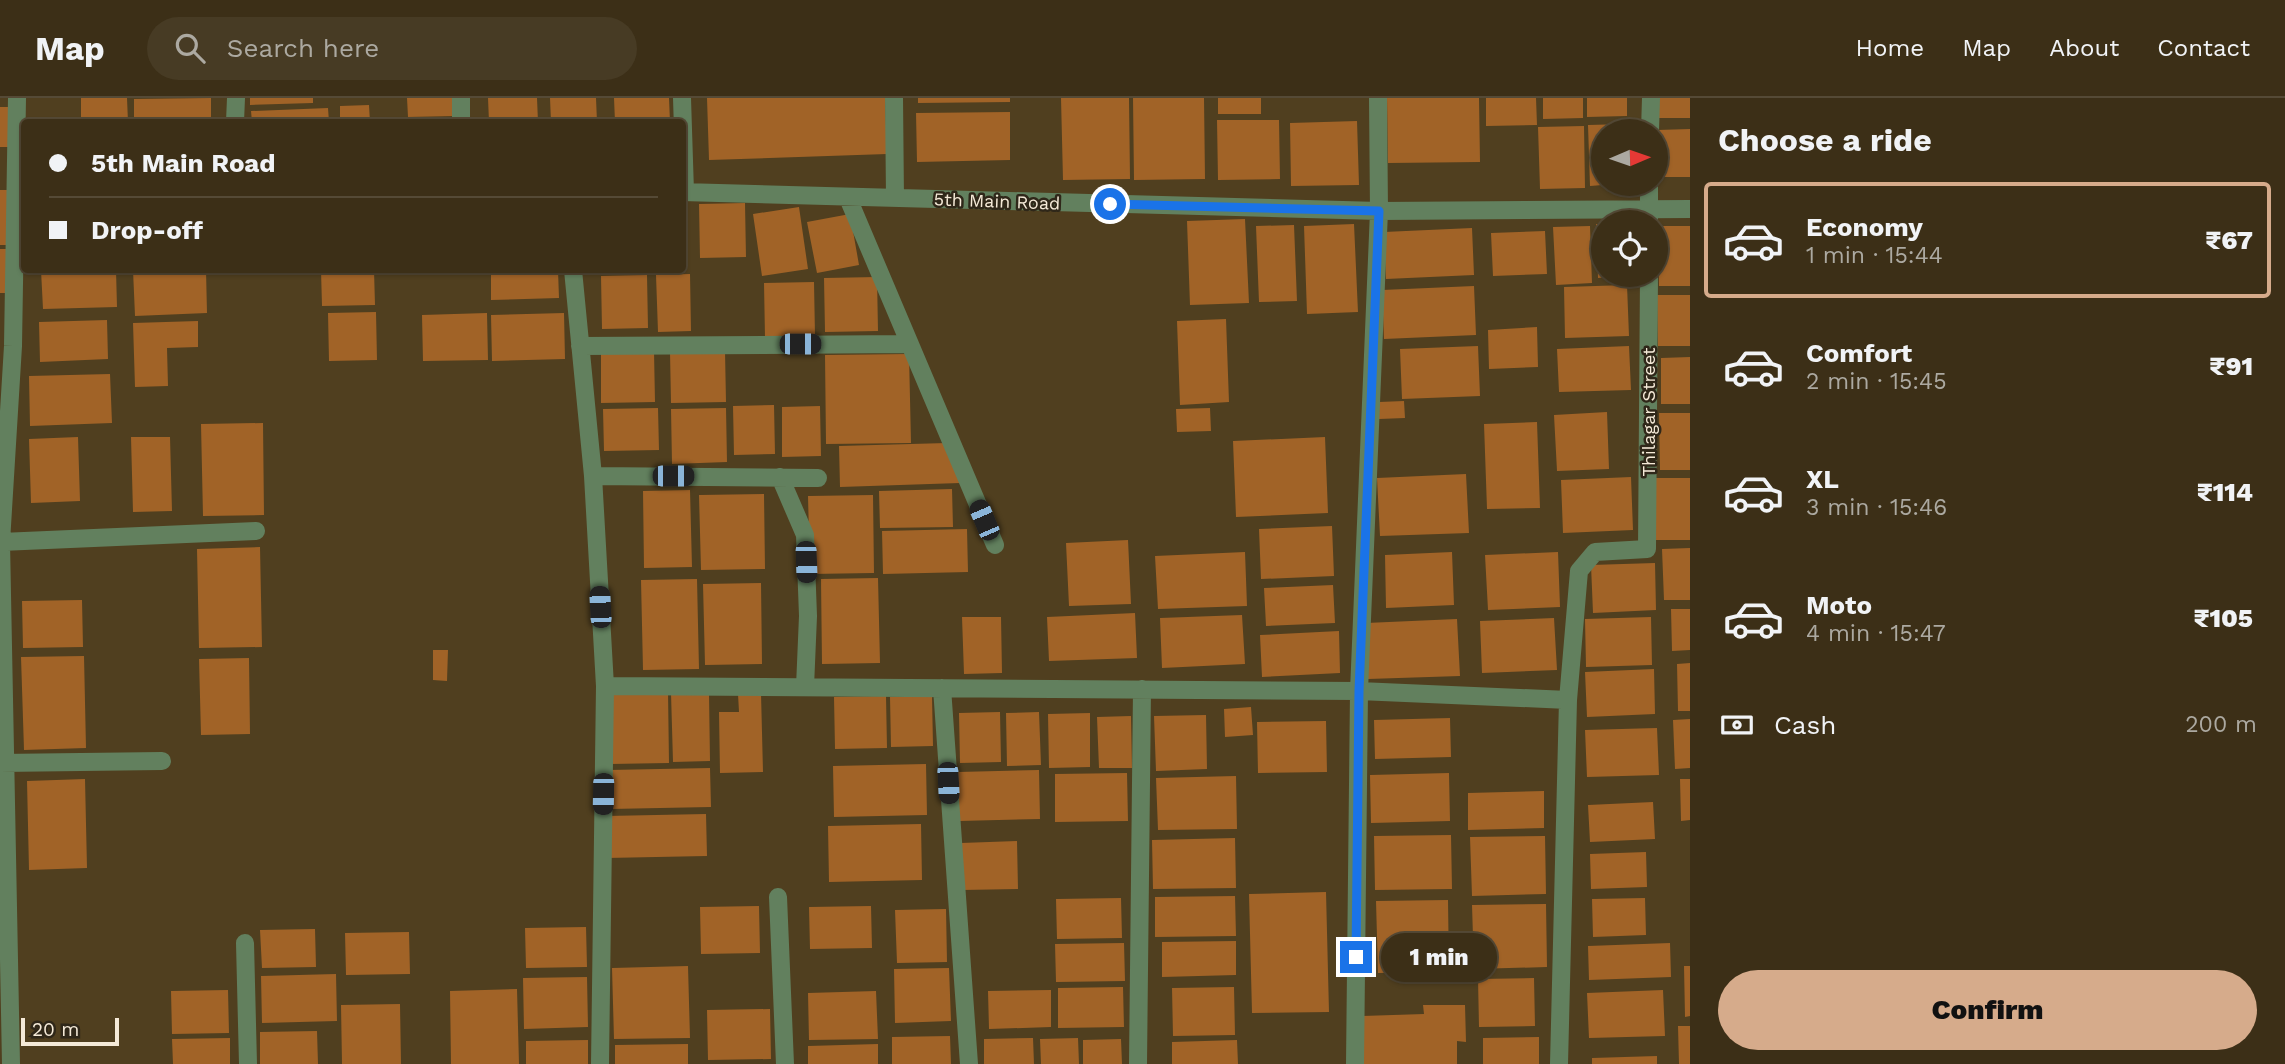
<!DOCTYPE html>
<meta charset="utf-8">
<style>
:root{--surface:#3c2f17;--page:#473b24;--text:#f1f3f6;--muted:#aca9a1;--line:#554a36;--accent:#d6ab8b}
body{margin:0;font-family:"Work Sans",sans-serif;background:var(--page);color:var(--text);height:100vh;display:flex;flex-direction:column;font-size:26px;white-space:nowrap}
*{box-sizing:border-box;margin:0}
p{font-size:23px;color:var(--muted)}
.icon{flex:none;width:38px;height:38px;fill:none;stroke:currentColor;stroke-width:2;stroke-linecap:round;stroke-linejoin:round}
.map{position:relative;flex:1;overflow:hidden}
.side{display:flex;flex-direction:column;background:var(--surface);width:595px}
.side>*{flex:none}
.hud{position:absolute;left:21px;top:21px;width:665px;height:154px;border-radius:7px;box-shadow:0 2px 5px #0004,0 0 0 2px var(--line);display:grid;align-content:center;height:154px;padding:0 28px;background:var(--surface)}
.needle{width:46px;rotate:88deg}
.controls{position:absolute;left:1591px;top:21px;display:grid;gap:14px}
.controls a{display:grid;place-items:center;width:77px;height:77px;border-radius:50%;background:var(--surface);box-shadow:0 2px 5px #0004,0 0 0 2px var(--line);font-size:35px}
.scale{position:absolute;left:21px;bottom:18px;width:98px;box-sizing:border-box;padding-left:7px;border:4px solid #f5ead8;border-top:0;font-size:19px;line-height:24px;white-space:nowrap;color:#f5ead8;-webkit-text-stroke:5px #2f2719;paint-order:stroke}
.end{position:absolute;width:32px;height:32px;margin:-16px;border:9px solid #1a73e8;background:#fff;box-shadow:0 0 0 4px #fff}
.from{border-radius:50%}
.bubble{position:absolute;height:49px;border-radius:24px;background:var(--surface);box-shadow:0 2px 5px #0004,0 0 0 2px var(--line);font-size:23px;font-weight:800;line-height:49px;text-align:center}
.car{position:absolute;width:21px;height:42px;margin:-21px -10px;border-radius:9px;box-shadow:0 0 5px 2px #0007;background:linear-gradient(#222 24%,#8ab4d8 0 40%,#222 0 76%,#8ab4d8 0 86%,#222 0)}
.hud b{display:flex;align-items:center;gap:24px;height:66px;font-size:26px}
.hud b+b{border-top:2px solid var(--line)}
.hud i{width:18px;height:18px;background:var(--text)}
ul{padding:0;list-style:none}
li{display:flex;align-items:center;gap:21px;height:116px;margin:0 14px 10px;padding:0 14px;border:4px solid transparent;border-radius:7px}
li div{flex:1}
li b{display:block;font-size:26px}
li em{font-style:normal;font-weight:800}
li.on{border-color:var(--accent)}
li>.icon{width:63px;height:63px;stroke-width:1.5}
h2{padding:0 28px;font-size:32px;line-height:84px}
.pay{display:flex;align-items:center;gap:18px;height:77px;padding:0 28px;font-size:26px}
.pay p{margin-inline-start:auto}
.cta{display:flex;gap:14px;margin-top:auto;padding:14px 28px}
.cta a{flex:1;height:80px;border-radius:42px;background:var(--accent);color:#111;font-size:28px;font-weight:800;line-height:80px;text-align:center}
header{display:flex;align-items:center;gap:42px;box-sizing:border-box;height:98px;padding:0 35px;background:var(--surface);border-bottom:2px solid var(--line)}
header strong{font-size:33px}
nav{display:flex;gap:38px;margin-inline-start:auto;font-size:24px}
.search{width:490px;height:63px;background:var(--page);display:flex;align-items:center;gap:18px;box-sizing:border-box;padding:0 24px;border-radius:38px;color:var(--muted);font-size:26px}
main{display:flex;flex:1;min-height:0}
.map>svg:first-child{display:block}
.building{fill:#a16327}
.lines{fill:none;stroke-linecap:round;stroke-linejoin:round}
.minor{stroke:#62805e;stroke-width:18}
.route{stroke:#1a73e8;stroke-width:9}
.labels{text-anchor:middle;dominant-baseline:central;stroke-width:5;stroke-linejoin:round;paint-order:stroke}
.street-label{font-size:18px;fill:#f5ead8;stroke:#2f2719}
</style>
<header>
<strong>Map</strong>
<div class="search"><svg class="icon" aria-label="search" viewBox="0 0 24 24"><circle cx="10" cy="10" r="6"/><path d="M15 15l6 6"/></svg>Search here</div>
<nav><a>Home</a><a>Map</a><a>About</a><a>Contact</a></nav>
</header>
<main>
<div class="map">
<svg width="1690" height="966" viewBox="0 0 1690 966">
<rect width="100%" height="100%" fill="#503f1f"/>
<path class="building" d="M 81,0 L 127,0 L 128,24 L 81,24 Z
M 211,0 L 211,24 L 134,24 L 134,1 Z
M 250,0 L 313,0 L 313,5 L 250,7 Z
M 407,0 L 456,0 L 456,18 L 408,19 Z
M 488,0 L 537,0 L 538,24 L 489,24 Z
M 550,0 L 596,0 L 597,24 L 551,24 Z
M 614,0 L 669,0 L 670,24 L 615,24 Z
M 707,0 L 885,0 L 887,56 L 709,62 Z
M 918,0 L 1010,0 L 1010,4 L 918,5 Z
M 1061,0 L 1129,0 L 1130,81 L 1063,82 Z
M 1133,0 L 1204,0 L 1205,81 L 1134,82 Z
M 1218,0 L 1261,0 L 1261,16 L 1218,16 Z
M 1387,0 L 1479,0 L 1480,64 L 1388,65 Z
M 1486,0 L 1536,0 L 1537,27 L 1486,28 Z
M 1543,0 L 1583,0 L 1583,20 L 1543,21 Z
M 1587,0 L 1627,0 L 1627,18 L 1587,19 Z
M 1656,0 L 1690,0 L 1690,20 L 1657,20 Z
M 369,7 L 370,24 L 340,24 L 340,8 Z
M 0,9 L 9,9 L 11,49 L 0,49 Z
M 328,10 L 329,24 L 252,24 L 251,13 Z
M 1010,14 L 1010,62 L 917,64 L 916,15 Z
M 1217,22 L 1279,22 L 1280,81 L 1218,82 Z
M 1357,23 L 1359,87 L 1291,88 L 1290,25 Z
M 1626,26 L 1626,33 L 1603,33 L 1603,87 L 1590,88 L 1588,27 Z
M 1584,28 L 1585,90 L 1540,91 L 1538,29 Z
M 1690,31 L 1690,79 L 1658,79 L 1657,32 Z
M 0,92 L 10,92 L 10,147 L 0,147 Z
M 745,105 L 746,159 L 700,160 L 699,106 Z
M 799,109 L 808,171 L 762,178 L 753,116 Z
M 850,116 L 859,167 L 817,175 L 807,124 Z
M 1245,121 L 1249,205 L 1190,207 L 1187,123 Z
M 1354,126 L 1358,214 L 1307,216 L 1304,128 Z
M 1596,126 L 1603,126 L 1603,177 L 1613,177 L 1613,179 L 1598,180 Z
M 1294,127 L 1297,203 L 1259,204 L 1256,128 Z
M 1590,128 L 1592,185 L 1556,187 L 1553,129 Z
M 1658,128 L 1690,128 L 1690,188 L 1659,188 Z
M 1472,130 L 1474,177 L 1386,181 L 1384,134 Z
M 1545,133 L 1547,176 L 1493,178 L 1491,135 Z
M 0,151 L 10,151 L 10,195 L 0,195 Z
M 41,172 L 116,172 L 117,209 L 43,211 Z
M 133,172 L 206,172 L 207,215 L 135,218 Z
M 321,172 L 374,172 L 375,207 L 322,208 Z
M 491,172 L 558,172 L 559,200 L 491,202 Z
M 690,176 L 691,233 L 658,234 L 656,177 Z
M 647,177 L 648,230 L 602,231 L 601,178 Z
M 877,179 L 878,233 L 825,234 L 824,180 Z
M 814,184 L 815,238 L 765,240 L 764,185 Z
M 1627,187 L 1629,238 L 1565,240 L 1564,189 Z
M 1474,188 L 1476,237 L 1384,241 L 1382,192 Z
M 1657,197 L 1690,197 L 1690,248 L 1658,248 Z
M 376,214 L 377,262 L 329,263 L 328,215 Z
M 487,215 L 488,262 L 423,263 L 422,217 Z
M 564,215 L 565,261 L 492,263 L 491,217 Z
M 1226,221 L 1229,304 L 1180,307 L 1177,223 Z
M 107,222 L 108,261 L 40,264 L 39,224 Z
M 198,223 L 198,249 L 167,250 L 168,288 L 135,289 L 133,225 Z
M 1537,229 L 1538,269 L 1489,271 L 1488,232 Z
M 1478,248 L 1480,298 L 1402,301 L 1400,251 Z
M 1629,248 L 1631,292 L 1559,294 L 1557,251 Z
M 654,253 L 655,304 L 601,305 L 601,254 Z
M 725,253 L 726,304 L 671,305 L 670,254 Z
M 909,256 L 911,345 L 826,346 L 825,257 Z
M 1690,259 L 1690,306 L 1661,306 L 1661,260 Z
M 110,276 L 112,325 L 30,328 L 29,278 Z
M 1404,303 L 1405,320 L 1379,321 L 1379,304 Z
M 774,307 L 775,356 L 734,357 L 733,308 Z
M 820,308 L 821,358 L 782,359 L 782,309 Z
M 658,310 L 659,352 L 604,353 L 603,311 Z
M 726,310 L 727,364 L 672,366 L 671,311 Z
M 1210,310 L 1211,333 L 1177,334 L 1176,311 Z
M 1607,314 L 1609,371 L 1557,373 L 1554,317 Z
M 1659,315 L 1690,315 L 1690,372 L 1660,372 Z
M 1537,324 L 1540,410 L 1487,411 L 1484,326 Z
M 263,325 L 264,417 L 203,418 L 201,326 Z
M 78,339 L 80,403 L 31,405 L 29,341 Z
M 131,339 L 170,339 L 172,413 L 133,414 Z
M 1325,339 L 1328,415 L 1236,419 L 1233,343 Z
M 947,345 L 960,385 L 840,389 L 839,348 Z
M 1466,376 L 1469,435 L 1380,438 L 1377,380 Z
M 1631,379 L 1633,432 L 1563,435 L 1561,382 Z
M 1656,380 L 1690,380 L 1690,442 L 1656,442 Z
M 952,391 L 953,429 L 880,430 L 879,393 Z
M 690,392 L 692,469 L 644,470 L 643,393 Z
M 764,396 L 765,471 L 701,472 L 699,397 Z
M 873,397 L 874,475 L 810,476 L 808,398 Z
M 1332,428 L 1334,478 L 1261,481 L 1259,431 Z
M 967,431 L 968,474 L 883,476 L 882,433 Z
M 1128,442 L 1131,506 L 1069,508 L 1066,445 Z
M 260,449 L 262,549 L 199,550 L 197,451 Z
M 1690,450 L 1690,502 L 1664,502 L 1662,451 Z
M 1245,454 L 1247,508 L 1158,511 L 1155,458 Z
M 1452,454 L 1454,507 L 1386,510 L 1385,457 Z
M 1558,454 L 1560,509 L 1488,512 L 1485,457 Z
M 1655,465 L 1656,512 L 1593,515 L 1591,467 Z
M 878,480 L 880,565 L 822,566 L 821,481 Z
M 697,481 L 699,571 L 643,572 L 641,482 Z
M 761,485 L 762,566 L 705,567 L 703,486 Z
M 1333,487 L 1335,525 L 1266,528 L 1264,490 Z
M 82,502 L 83,549 L 23,550 L 22,503 Z
M 1671,511 L 1690,511 L 1690,552 L 1672,553 Z
M 1135,515 L 1137,560 L 1049,563 L 1047,519 Z
M 1242,517 L 1245,566 L 1162,570 L 1160,520 Z
M 962,519 L 1001,519 L 1002,575 L 964,576 Z
M 1651,519 L 1652,567 L 1586,569 L 1585,521 Z
M 1554,520 L 1557,572 L 1482,575 L 1480,523 Z
M 1457,521 L 1460,578 L 1368,581 L 1366,525 Z
M 1339,533 L 1340,575 L 1262,579 L 1260,537 Z
M 433,552 L 448,552 L 447,583 L 433,582 Z
M 84,558 L 86,650 L 24,652 L 21,559 Z
M 249,560 L 250,636 L 201,637 L 199,561 Z
M 1690,565 L 1690,613 L 1678,613 L 1677,566 Z
M 1654,571 L 1655,616 L 1587,619 L 1585,574 Z
M 668,593 L 669,665 L 610,666 L 608,594 Z
M 671,595 L 709,595 L 710,663 L 673,664 Z
M 761,595 L 763,674 L 720,675 L 719,614 L 739,614 L 738,596 Z
M 886,598 L 887,650 L 835,651 L 834,599 Z
M 932,598 L 933,648 L 891,649 L 890,599 Z
M 1251,609 L 1253,637 L 1225,639 L 1224,611 Z
M 1000,614 L 1001,664 L 960,665 L 959,615 Z
M 1039,614 L 1041,667 L 1007,668 L 1006,615 Z
M 1090,615 L 1090,669 L 1049,670 L 1048,616 Z
M 1206,617 L 1207,671 L 1156,673 L 1154,618 Z
M 1131,618 L 1132,670 L 1099,670 L 1097,619 Z
M 1450,620 L 1451,659 L 1375,661 L 1374,622 Z
M 1690,621 L 1690,670 L 1675,671 L 1673,622 Z
M 1326,623 L 1327,674 L 1258,675 L 1257,624 Z
M 1657,630 L 1659,677 L 1587,679 L 1585,632 Z
M 926,666 L 927,717 L 834,719 L 833,668 Z
M 710,670 L 711,709 L 610,711 L 609,672 Z
M 1039,672 L 1040,721 L 959,723 L 958,674 Z
M 1127,675 L 1128,723 L 1055,724 L 1055,676 Z
M 1449,675 L 1450,723 L 1371,725 L 1370,677 Z
M 1236,678 L 1237,731 L 1158,732 L 1156,680 Z
M 85,681 L 87,770 L 29,772 L 27,683 Z
M 1680,681 L 1690,681 L 1690,722 L 1681,723 Z
M 1544,693 L 1544,730 L 1468,732 L 1468,695 Z
M 1653,704 L 1655,741 L 1590,744 L 1588,707 Z
M 706,716 L 707,758 L 606,760 L 606,718 Z
M 921,726 L 922,782 L 829,784 L 828,728 Z
M 1451,737 L 1452,791 L 1375,792 L 1374,738 Z
M 1545,738 L 1546,796 L 1472,798 L 1470,739 Z
M 1235,740 L 1236,790 L 1153,791 L 1152,742 Z
M 1017,743 L 1018,791 L 962,792 L 961,745 Z
M 1646,754 L 1647,789 L 1591,791 L 1590,756 Z
M 1326,794 L 1329,914 L 1252,915 L 1249,796 Z
M 1235,798 L 1236,838 L 1155,839 L 1155,799 Z
M 1121,800 L 1122,840 L 1057,841 L 1056,801 Z
M 1645,800 L 1646,837 L 1593,839 L 1592,801 Z
M 1448,802 L 1449,874 L 1378,875 L 1376,803 Z
M 1546,806 L 1547,869 L 1474,871 L 1472,807 Z
M 759,808 L 760,855 L 701,856 L 700,809 Z
M 871,808 L 872,850 L 810,851 L 809,809 Z
M 946,811 L 947,864 L 897,865 L 895,812 Z
M 586,829 L 587,869 L 526,870 L 525,830 Z
M 315,831 L 316,869 L 262,870 L 260,832 Z
M 409,834 L 410,876 L 346,877 L 345,835 Z
M 1236,843 L 1236,877 L 1162,879 L 1162,844 Z
M 1124,845 L 1125,883 L 1056,884 L 1055,846 Z
M 1670,845 L 1671,879 L 1589,882 L 1588,848 Z
M 688,868 L 690,940 L 614,941 L 612,870 Z
M 1684,868 L 1690,868 L 1690,918 L 1685,919 Z
M 949,870 L 951,923 L 895,925 L 894,871 Z
M 336,876 L 337,923 L 262,925 L 261,878 Z
M 587,879 L 588,929 L 524,931 L 523,880 Z
M 1534,880 L 1535,928 L 1479,929 L 1478,881 Z
M 1123,889 L 1124,929 L 1058,930 L 1058,890 Z
M 1234,889 L 1235,937 L 1173,938 L 1172,890 Z
M 517,891 L 519,966 L 451,966 L 450,893 Z
M 228,892 L 229,935 L 172,936 L 171,893 Z
M 1051,892 L 1051,929 L 989,931 L 988,893 Z
M 1663,892 L 1665,938 L 1589,940 L 1587,895 Z
M 876,893 L 878,941 L 809,942 L 808,895 Z
M 400,906 L 401,966 L 342,966 L 341,907 Z
M 1423,907 L 1465,907 L 1466,944 L 1457,943 L 1457,966 L 1363,966 L 1362,918 L 1424,916 Z
M 770,911 L 771,961 L 708,962 L 707,912 Z
M 1678,928 L 1690,928 L 1690,966 L 1679,966 Z
M 317,933 L 318,966 L 260,966 L 260,934 Z
M 950,938 L 951,966 L 892,966 L 892,939 Z
M 1539,939 L 1539,966 L 1483,966 L 1483,940 Z
M 230,940 L 230,966 L 173,966 L 172,941 Z
M 1033,940 L 1034,966 L 984,966 L 984,941 Z
M 1078,940 L 1079,966 L 1041,966 L 1040,941 Z
M 1121,941 L 1122,966 L 1083,966 L 1083,942 Z
M 588,942 L 588,966 L 526,966 L 526,943 Z
M 1237,942 L 1238,966 L 1172,966 L 1172,944 Z
M 688,946 L 688,966 L 615,966 L 615,947 Z
M 878,946 L 878,966 L 808,966 L 808,948 Z
M 1657,958 L 1657,966 L 1592,966 L 1592,960 Z"/>
<g class="lines">
<path class="minor" d="M 461,0 L 461,24
M 682,0 L 685,94
M 894,0 L 895,100
M 235,24 L 236,0
M 1650,33 L 1651,0
M 682,94 L 1379,113 L 1690,111
M 848,100 L 995,447
M 1649,124 L 1649,86
M 573,172 L 593,378 L 605,588
M 580,248 L 910,246
M 593,378 L 818,380
M 780,379 L 805,437 L 808,518 L 805,589
M 1,444 L 256,433
M 942,590 L 969,966
M 1568,602 L 1579,473 L 1595,454 L 1647,451 L 1649,177
M 0,665 L 162,663
M 778,799 L 785,966
M 245,845 L 248,966
M 11,966 L 1,444 L 13,248 L 17,0
M 600,966 L 605,588 L 1359,593 L 1568,602 L 1559,966
M 1138,966 L 1142,591
M 1355,966 L 1359,593 L 1379,113 L 1378,0"/>
</g>
<g class="lines">
<path class="route" d="M 1110,106 L 1379,113 L 1359,593 L 1356,859"/>
</g>
<g class="labels">
<g class="street-label">
<text transform="translate(997 103) rotate(2)">5th Main Road</text>
<text transform="translate(1648 314) rotate(-90)">Thilagar Street</text>
</g>
</g>
</svg>
<div class="controls">
<a><svg class="needle" viewBox="-14 -14 28 28"><path d="M0-13l5 13h-10z" fill="#e53935"/><path d="M0 13l5-13h-10z" fill="#aca9a1"/></svg></a>
<a><svg class="icon" aria-label="locate" viewBox="0 0 24 24"><circle cx="12" cy="12" r="6"/><path d="M12 2v4M12 18v4M2 12h4M18 12h4"/></svg></a>
</div>
<div class="scale">20 m</div>
<i class="end from" style="left:1110px;top:106px"></i>
<i class="end" style="left:1356px;top:859px"></i>
<div class="bubble" style="left:1381px;top:835px;width:116px">1 min</div>
<i class="car" style="left:800px;top:246px;rotate:90deg"></i>
<i class="car" style="left:673px;top:378px;rotate:90deg"></i>
<i class="car" style="left:984px;top:422px;rotate:337deg"></i>
<i class="car" style="left:806px;top:464px;rotate:178deg"></i>
<i class="car" style="left:600px;top:509px;rotate:357deg"></i>
<i class="car" style="left:948px;top:685px;rotate:177deg"></i>
<i class="car" style="left:603px;top:696px;rotate:181deg"></i>
<div class="hud">
<b><i class="from"></i>5th Main Road</b>
<b><i></i>Drop-off</b>
</div>
</div>
<section class="side">
<h2>Choose a ride</h2>
<ul>
<li class="on"><svg class="icon" aria-label="car" viewBox="0 0 24 24"><path d="M5 17H2v-5l4-1 3-4h7l3 4 3 1v5h-3M9 17h6M6 11h13"/><circle cx="7" cy="17" r="2"/><circle cx="17" cy="17" r="2"/></svg><div><b>Economy</b><p>1 min · 15:44</p></div><em>₹67</em></li>
<li><svg class="icon" aria-label="car" viewBox="0 0 24 24"><path d="M5 17H2v-5l4-1 3-4h7l3 4 3 1v5h-3M9 17h6M6 11h13"/><circle cx="7" cy="17" r="2"/><circle cx="17" cy="17" r="2"/></svg><div><b>Comfort</b><p>2 min · 15:45</p></div><em>₹91</em></li>
<li><svg class="icon" aria-label="car" viewBox="0 0 24 24"><path d="M5 17H2v-5l4-1 3-4h7l3 4 3 1v5h-3M9 17h6M6 11h13"/><circle cx="7" cy="17" r="2"/><circle cx="17" cy="17" r="2"/></svg><div><b>XL</b><p>3 min · 15:46</p></div><em>₹114</em></li>
<li><svg class="icon" aria-label="car" viewBox="0 0 24 24"><path d="M5 17H2v-5l4-1 3-4h7l3 4 3 1v5h-3M9 17h6M6 11h13"/><circle cx="7" cy="17" r="2"/><circle cx="17" cy="17" r="2"/></svg><div><b>Moto</b><p>4 min · 15:47</p></div><em>₹105</em></li>
</ul>
<div class="pay"><svg class="icon" aria-label="cash" viewBox="0 0 24 24"><path d="M3 7h18v10H3z"/><circle cx="12" cy="12" r="2"/></svg>Cash<p>200 m</p></div>
<div class="cta"><a>Confirm</a></div>
</section>
</main>
